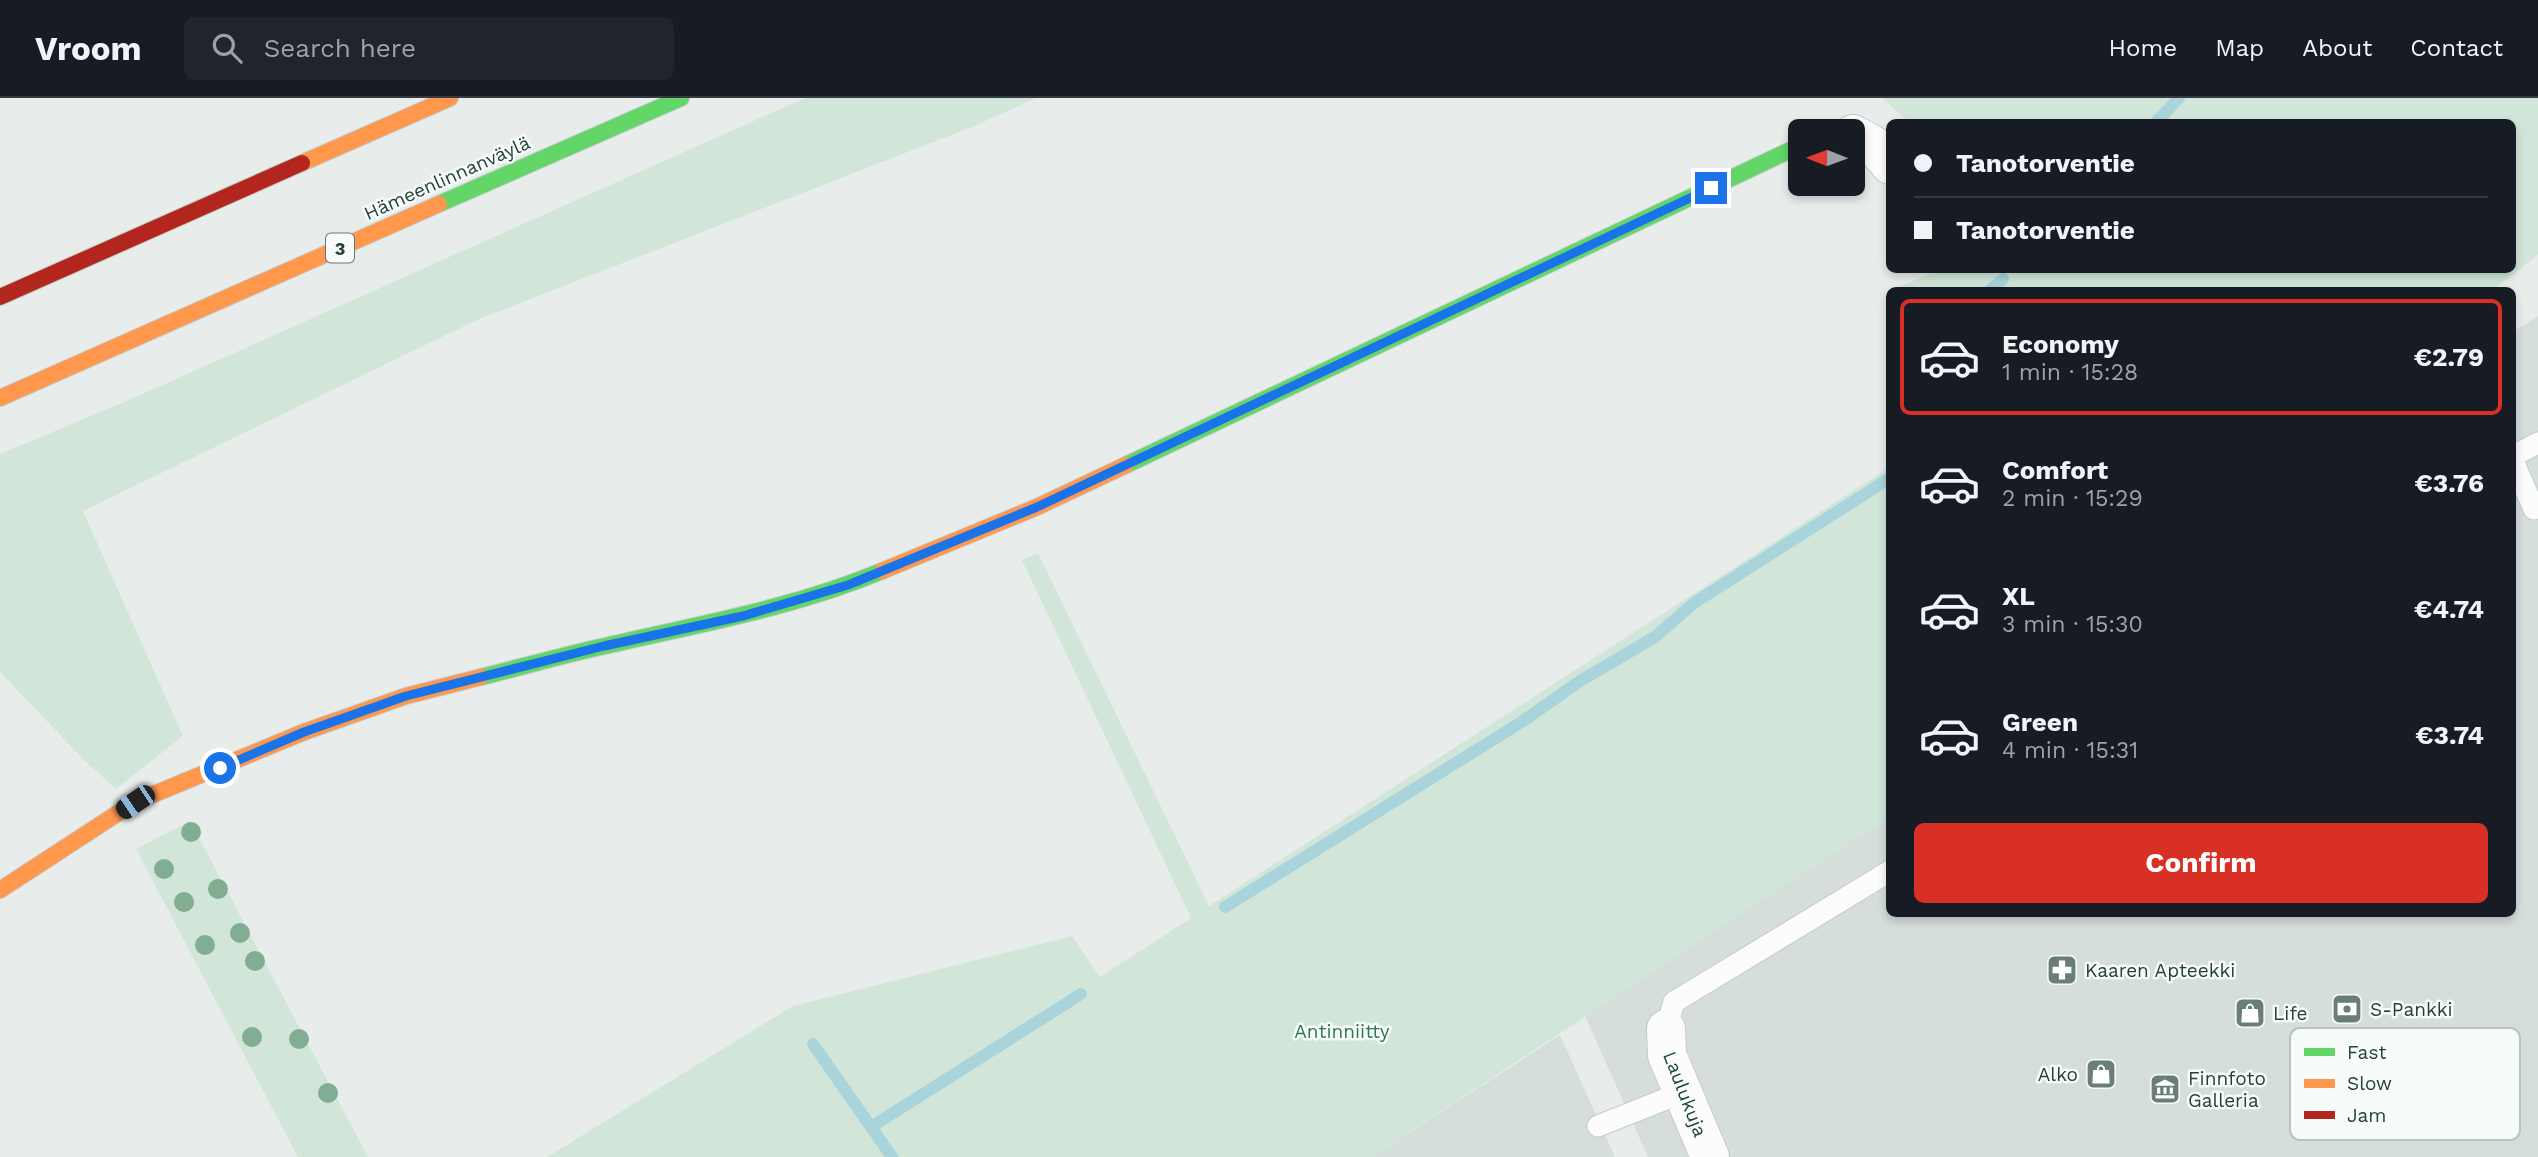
<!DOCTYPE html>
<meta charset="utf-8">
<style>
:root{--surface:#171b24;--page:#20242c;--text:#f1f3f6;--muted:#9ea1a6;--line:#363941;--accent:#d93025}
body{margin:0;font-family:"Work Sans",sans-serif;background:var(--page);color:var(--text);height:100vh;display:flex;flex-direction:column;font-size:26px;white-space:nowrap}
*{box-sizing:border-box;margin:0}
p{font-size:23px;color:var(--muted)}
.icon{flex:none;width:38px;height:38px;fill:none;stroke:currentColor;stroke-width:2;stroke-linecap:round;stroke-linejoin:round}
.map{position:relative;flex:1;overflow:hidden}
.drawer{position:absolute;left:1886px;top:189px;width:630px;height:630px;display:flex;flex-direction:column;background:var(--surface);border-radius:10px;box-shadow:0 4px 10px #0003}
.drawer>*{flex:none}
.banner{position:absolute;left:1886px;top:21px;width:630px;height:154px;border-radius:10px;box-shadow:0 4px 10px #0003;display:grid;align-content:center;height:154px;padding:0 28px;background:var(--surface)}
.needle{width:46px;rotate:271deg}
.fabs{position:absolute;left:1788px;top:21px;display:grid;gap:14px}
.fabs a{display:grid;place-items:center;width:77px;height:77px;border-radius:10px;background:var(--surface);box-shadow:0 4px 10px #0003;font-size:35px}
.end{position:absolute;width:32px;height:32px;margin:-16px;border:9px solid #1a73e8;background:#fff;box-shadow:0 0 0 4px #fff}
.from{border-radius:50%}
.car{position:absolute;width:21px;height:42px;margin:-21px -10px;border-radius:9px;box-shadow:0 0 5px 2px #0007;background:linear-gradient(#222 24%,#8ab4d8 0 40%,#222 0 76%,#8ab4d8 0 86%,#222 0)}
.banner b{display:flex;align-items:center;gap:24px;height:66px;font-size:26px}
.banner b+b{border-top:2px solid var(--line)}
.banner i{width:18px;height:18px;background:var(--text)}
ul{padding:12px 0 0;list-style:none}
li{display:flex;align-items:center;gap:21px;height:116px;margin:0 14px 10px;padding:0 14px;border:4px solid transparent;border-radius:10px}
li div{flex:1}
li b{display:block;font-size:26px}
li em{font-style:normal;font-weight:700}
li.current{border-color:var(--accent)}
li>.icon{width:63px;height:63px;stroke-width:1.5}
.primary-button{display:flex;gap:14px;margin-top:auto;padding:14px 28px}
.primary-button a{flex:1;height:80px;border-radius:10px;background:var(--accent);color:#fff;font-size:28px;font-weight:700;line-height:80px;text-align:center}
header{display:flex;align-items:center;gap:42px;box-sizing:border-box;height:98px;padding:0 35px;background:var(--surface);border-bottom:2px solid var(--line)}
header strong{font-size:33px}
nav{display:flex;gap:38px;margin-inline-start:auto;font-size:24px}
.search{width:490px;height:63px;background:var(--page);display:flex;align-items:center;gap:18px;box-sizing:border-box;padding:0 24px;border-radius:10px;color:var(--muted);font-size:26px}
.map>svg:first-child{display:block}
.built{fill:#d6dedb}
.green{fill:#d1e6d8}
.lines{fill:none;stroke-linecap:round;stroke-linejoin:round}
.stream{stroke:#a9d4db;stroke-width:12}
.lane-casing{stroke:#c5cac8;stroke-width:23}
.street-casing{stroke:#c5cac8;stroke-width:40}
.fast-casing{stroke:#c3cbc8;stroke-width:18}
.slow-casing{stroke:#c3cbc8;stroke-width:18}
.jam-casing{stroke:#c3cbc8;stroke-width:18}
.lane{stroke:#fcfcfc;stroke-width:21}
.street{stroke:#fcfcfc;stroke-width:38}
.fast{stroke:#63d668;stroke-width:16}
.slow{stroke:#ff974d;stroke-width:16}
.jam{stroke:#b3261e;stroke-width:16}
.tree{fill:#81ae93}
.route{stroke:#1a73e8;stroke-width:9}
.labels{text-anchor:middle;dominant-baseline:central;stroke-width:5;stroke-linejoin:round;paint-order:stroke}
.shield{fill:#f7fbf9;stroke:#637a73;stroke-width:2}
.shield-label{font-size:18px;font-weight:bold;fill:#24423a}
.street-label{font-size:19px;fill:#24423a;stroke:#f7fbf9}
.poi-label{font-size:19px;fill:#24423a;stroke:#f7fbf9;text-anchor:start}
.park-label{font-size:19px;fill:#2d7a4b;stroke:#f7fbf9}
.key{fill:#f7fbf9;stroke:#b8c4c0;stroke-width:2}
.key-label{font-size:19px;fill:#24423a}
</style>
<header>
<strong>Vroom</strong>
<div class="search"><svg class="icon" aria-label="search" viewBox="0 0 24 24"><circle cx="10" cy="10" r="6"/><path d="M15 15l6 6"/></svg>Search here</div>
<nav><a>Home</a><a>Map</a><a>About</a><a>Contact</a></nav>
</header>
<div class="map">
<svg width="2538" height="1059" viewBox="0 0 2538 1059">
<rect width="100%" height="100%" fill="#e8edeb"/>
<path class="built" d="M 2538,218 L 2538,1059 L 1648,1059 L 1585,918 L 1890,718 L 1890,816 L 2513,816 L 2513,234 Z
M 1560,937 L 1615,1059 L 1372,1059 Z"/>
<path class="green" d="M 805,0 L 1036,0 L 972,29 L 479,221 L 83,413 L 183,638 L 116,691 L 84,662 L 0,574 L 0,356 L 129,302 Z
M 1882,0 L 2538,0 L 2538,157 L 2493,192 L 1892,192 L 1939,172 L 2513,172 L 2513,24 L 1909,24 Z
M 1890,369 L 1890,718 L 1372,1059 L 547,1059 L 793,908 L 1072,838 L 1100,879 L 1191,820 L 1022,462 L 1038,455 L 1209,808 Z
M 190,723 L 368,1059 L 298,1059 L 136,751 Z"/>
<g class="lines">
<path class="stream" d="M 2156,24 L 2179,0
M 1990,192 L 2003,181
M 1225,809 L 1523,623 L 1580,583 L 1655,539 L 1694,505 L 1890,380
M 813,946 L 892,1059
M 871,1029 L 1081,896"/>
<g class="lane-casing">
<path id="lane" d="M 2513,358 L 2538,345
M 2513,363 L 2534,411
M 1666,931 L 1674,904 L 1890,773
M 1598,1028 L 1681,995"/>
</g>
<g class="street-casing">
<path id="street" d="M 1853,36 L 1873,47 L 1890,67
M 1666,931 L 1667,957 L 1710,1059"/>
</g>
<g class="fast-casing">
<path id="fast" d="M 439,106 L 681,0
M 1126,367 L 1801,47
M 481,579 C 522,569 563,557 605,548 C 699,526 793,510 882,473"/>
</g>
<g class="slow-casing">
<path id="slow" d="M 302,65 L 450,0
M 0,300 L 439,106
M 882,473 L 1037,409 L 1126,367
M 0,792 L 135,704 L 304,634 L 406,598 L 481,579"/>
</g>
<g class="jam-casing">
<path id="jam" d="M 0,199 L 302,65"/>
</g>
<use href="#lane" class="lane"/>
<use href="#street" class="street"/>
<use href="#fast" class="fast"/>
<use href="#slow" class="slow"/>
<use href="#jam" class="jam"/>
</g>
<g class="tree">
<circle cx="191" cy="734" r="10"/>
<circle cx="164" cy="771" r="10"/>
<circle cx="218" cy="791" r="10"/>
<circle cx="184" cy="804" r="10"/>
<circle cx="240" cy="835" r="10"/>
<circle cx="205" cy="847" r="10"/>
<circle cx="255" cy="863" r="10"/>
<circle cx="252" cy="939" r="10"/>
<circle cx="299" cy="941" r="10"/>
<circle cx="328" cy="995" r="10"/>
</g>
<g class="lines">
<path class="route" d="M 220,670 L 304,634 L 406,598 L 604,548 L 743,518 L 848,487 L 1037,409 L 1711,90"/>
</g>
<defs>
<g id="pharmacy-square" transform="scale(1.575)"><rect x="-9" y="-9" width="18" height="18" rx="4" fill="#697e78" stroke="#f7fbf9"/><path d="M-2-6h4v4h4v4h-4v4h-4v-4h-4v-4h4Z" fill="#fff"/></g>
<g id="bank-square" transform="scale(1.575)"><rect x="-9" y="-9" width="18" height="18" rx="4" fill="#697e78" stroke="#f7fbf9"/><path d="M-6-4H6V4H-6ZM0-2.3a2.3 2.3 0 1 0 0 4.6a2.3 2.3 0 1 0 0-4.6Z" fill="#fff"/></g>
<g id="shop-square" transform="scale(1.575)"><rect x="-9" y="-9" width="18" height="18" rx="4" fill="#697e78" stroke="#f7fbf9"/><path d="M-5-2.5h2.3a2.7 3.5 0 0 1 5.4 0H5L5.5 6h-11ZM-1.5-2.5h3a1.5 2.3 0 0 0-3 0Z" fill="#fff"/></g>
<g id="museum-square" transform="scale(1.575)"><rect x="-9" y="-9" width="18" height="18" rx="4" fill="#697e78" stroke="#f7fbf9"/><path d="M0-6L6-3V-2H-6V-3ZM-5-1h2V3h-2ZM-1-1h2V3h-2ZM3-1h2V3H3ZM-6 4H6V6H-6Z" fill="#fff"/></g>
</defs>
<g fill-rule="evenodd">
<use href="#pharmacy-square" x="2062" y="872"/>
<use href="#bank-square" x="2347" y="911"/>
<use href="#shop-square" x="2250" y="915"/>
<use href="#shop-square" x="2101" y="976"/>
<use href="#museum-square" x="2165" y="991"/>
</g>
<g class="labels">
<rect class="shield" x="326" y="135.5" width="28" height="29" rx="5"/>
<g class="shield-label">
<text x="340" y="150">3</text>
</g>
<g class="street-label">
<text transform="translate(447 80) rotate(-24)">Hämeenlinnanväylä</text>
<text transform="translate(1685 996) rotate(69)">Laulukuja</text>
</g>
<g class="poi-label">
<text x="2085" y="872">Kaaren Apteekki</text>
<text x="2370" y="911">S-Pankki</text>
<text x="2273" y="915">Life</text>
<text x="2078" y="976" text-anchor="end">Alko</text>
<text x="2188" y="980">Finnfoto<tspan x="2188" dy="22">Galleria</tspan></text>
</g>
<g class="park-label">
<text x="1342" y="933">Antinniitty</text>
</g>
</g>
<rect x="2290" y="930" width="230" height="112" rx="10" class="key"/>
<rect x="2304" y="950" width="31" height="8" fill="#63d668"/>
<rect x="2304" y="981" width="31" height="9" fill="#ff974d"/>
<rect x="2304" y="1013" width="31" height="8" fill="#b3261e"/>
<g class="key-label">
<text x="2347" y="961">Fast</text>
<text x="2347" y="992">Slow</text>
<text x="2347" y="1024">Jam</text>
</g>
</svg>
<div class="fabs">
<a><svg class="needle" viewBox="-14 -14 28 28"><path d="M0-13l5 13h-10z" fill="#e53935"/><path d="M0 13l5-13h-10z" fill="#9ea1a6"/></svg></a>
</div>
<i class="end from" style="left:220px;top:670px"></i>
<i class="end" style="left:1711px;top:90px"></i>
<i class="car" style="left:135px;top:704px;rotate:236deg"></i>
<div class="banner">
<b><i class="from"></i>Tanotorventie</b>
<b><i></i>Tanotorventie</b>
</div>
<section class="drawer">
<ul>
<li class="current"><svg class="icon" aria-label="car" viewBox="0 0 24 24"><path d="M5 17H2v-5l4-1 3-4h7l3 4 3 1v5h-3M9 17h6M6 11h13"/><circle cx="7" cy="17" r="2"/><circle cx="17" cy="17" r="2"/></svg><div><b>Economy</b><p>1 min · 15:28</p></div><em>€2.79</em></li>
<li><svg class="icon" aria-label="car" viewBox="0 0 24 24"><path d="M5 17H2v-5l4-1 3-4h7l3 4 3 1v5h-3M9 17h6M6 11h13"/><circle cx="7" cy="17" r="2"/><circle cx="17" cy="17" r="2"/></svg><div><b>Comfort</b><p>2 min · 15:29</p></div><em>€3.76</em></li>
<li><svg class="icon" aria-label="car" viewBox="0 0 24 24"><path d="M5 17H2v-5l4-1 3-4h7l3 4 3 1v5h-3M9 17h6M6 11h13"/><circle cx="7" cy="17" r="2"/><circle cx="17" cy="17" r="2"/></svg><div><b>XL</b><p>3 min · 15:30</p></div><em>€4.74</em></li>
<li><svg class="icon" aria-label="car" viewBox="0 0 24 24"><path d="M5 17H2v-5l4-1 3-4h7l3 4 3 1v5h-3M9 17h6M6 11h13"/><circle cx="7" cy="17" r="2"/><circle cx="17" cy="17" r="2"/></svg><div><b>Green</b><p>4 min · 15:31</p></div><em>€3.74</em></li>
</ul>
<div class="primary-button"><a>Confirm</a></div>
</section>
</div>
